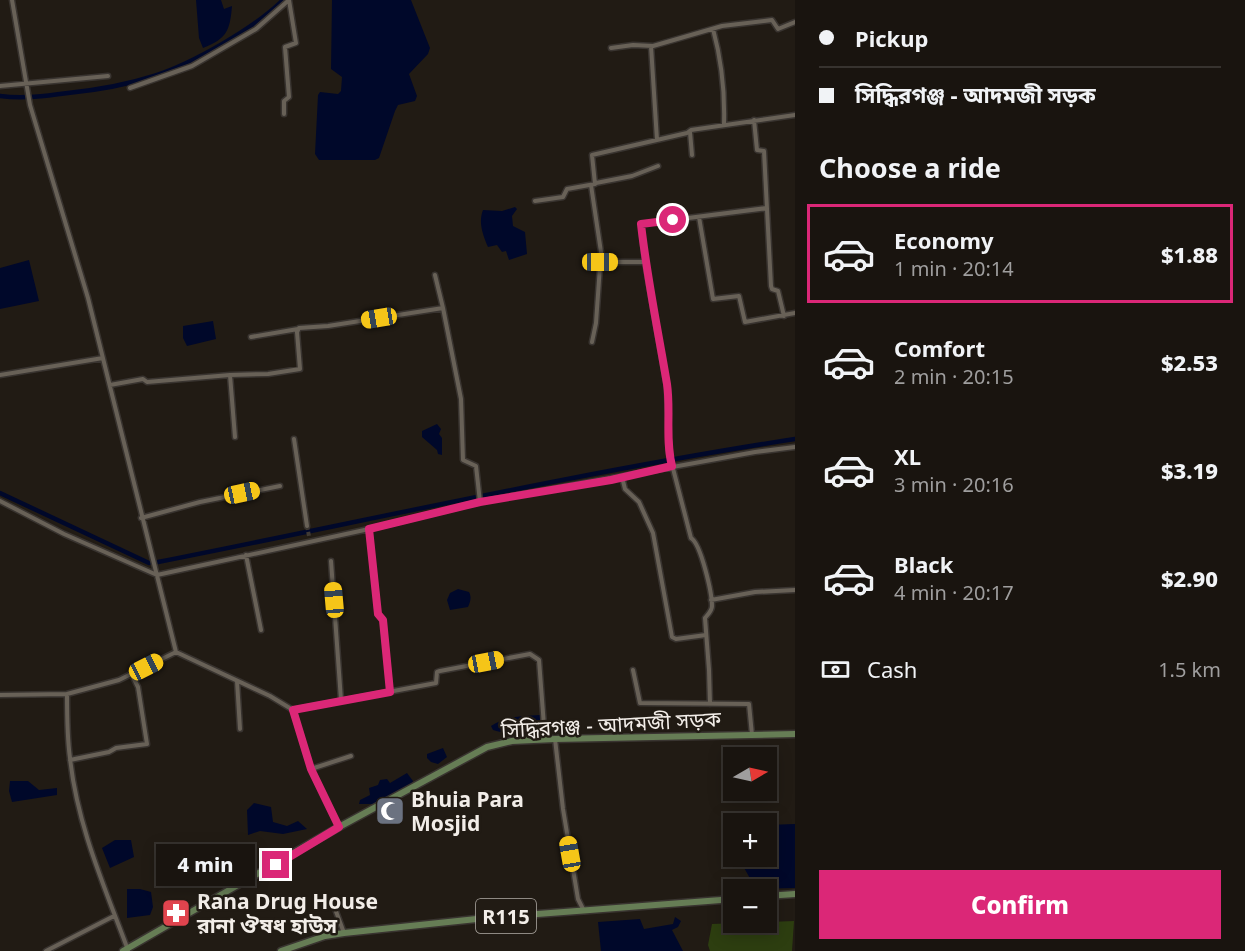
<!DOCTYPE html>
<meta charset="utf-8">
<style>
:root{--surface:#19140f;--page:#26211d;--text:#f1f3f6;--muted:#9f9e9e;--line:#37332f;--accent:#db2777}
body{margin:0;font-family:"Noto Sans","Noto Sans Bengali",sans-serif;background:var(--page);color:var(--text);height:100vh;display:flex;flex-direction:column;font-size:22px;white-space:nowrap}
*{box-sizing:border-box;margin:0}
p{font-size:20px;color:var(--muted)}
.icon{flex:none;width:33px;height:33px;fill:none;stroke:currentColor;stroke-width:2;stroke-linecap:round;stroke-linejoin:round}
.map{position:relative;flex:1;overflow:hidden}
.side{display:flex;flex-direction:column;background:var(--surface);width:450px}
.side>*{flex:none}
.top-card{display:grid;align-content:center;height:132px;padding:0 24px;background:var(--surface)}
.needle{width:39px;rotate:81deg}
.buttons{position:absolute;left:723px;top:747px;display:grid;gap:12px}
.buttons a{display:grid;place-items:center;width:54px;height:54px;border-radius:0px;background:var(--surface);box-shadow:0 3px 15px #0003,0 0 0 2px var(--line);font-size:30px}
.end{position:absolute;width:27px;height:27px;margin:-14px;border:8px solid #db2777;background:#fff;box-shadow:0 0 0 3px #fff}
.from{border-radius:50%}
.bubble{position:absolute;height:42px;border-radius:0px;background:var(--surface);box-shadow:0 3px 15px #0003,0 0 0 2px var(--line);font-size:20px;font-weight:800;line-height:42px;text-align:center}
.car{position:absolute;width:18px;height:36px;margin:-18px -9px;border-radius:8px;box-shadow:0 0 4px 2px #0007;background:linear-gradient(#f5c518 24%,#345 0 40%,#f5c518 0 76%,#345 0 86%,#f5c518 0)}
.top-card b{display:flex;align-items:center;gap:21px;height:57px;font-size:22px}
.top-card b+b{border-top:2px solid var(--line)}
.top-card i{width:15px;height:15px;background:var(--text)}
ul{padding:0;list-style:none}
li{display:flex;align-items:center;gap:18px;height:99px;margin:0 12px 9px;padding:0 12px;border:3px solid transparent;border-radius:0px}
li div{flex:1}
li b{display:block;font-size:22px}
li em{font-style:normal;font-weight:800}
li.active{border-color:var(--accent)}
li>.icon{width:54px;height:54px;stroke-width:1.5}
h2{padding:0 24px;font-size:27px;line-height:72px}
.pay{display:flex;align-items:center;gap:15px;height:66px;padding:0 24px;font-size:22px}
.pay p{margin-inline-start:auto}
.button{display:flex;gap:12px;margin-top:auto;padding:12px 24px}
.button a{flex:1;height:69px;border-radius:0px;background:var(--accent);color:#fff;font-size:24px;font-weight:800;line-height:69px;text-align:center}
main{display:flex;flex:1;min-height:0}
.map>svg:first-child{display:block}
.green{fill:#2d3e10}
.water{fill:#00082a}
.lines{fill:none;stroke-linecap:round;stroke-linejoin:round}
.canal{stroke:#00082a;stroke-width:4.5}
.minor-tunnel{stroke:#403a34;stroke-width:4;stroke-dasharray:4 2;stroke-linecap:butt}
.minor-casing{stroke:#393430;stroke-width:7}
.primary-casing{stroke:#393430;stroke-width:9}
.minor{stroke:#686157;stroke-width:4}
.primary{stroke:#667d55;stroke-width:6}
.route{stroke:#db2777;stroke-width:8}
.labels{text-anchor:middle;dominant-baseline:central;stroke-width:5;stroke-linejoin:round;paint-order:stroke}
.shield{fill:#211b14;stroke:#b3aea8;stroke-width:1.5}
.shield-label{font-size:20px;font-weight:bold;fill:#f2ede8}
.street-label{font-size:21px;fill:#f2ede8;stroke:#211b14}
.poi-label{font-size:21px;font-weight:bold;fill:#f2ede8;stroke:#211b14;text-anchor:start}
</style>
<main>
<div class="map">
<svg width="795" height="951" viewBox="0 0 795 951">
<rect width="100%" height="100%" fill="#211b14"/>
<path class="green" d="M 794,921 L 792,951 L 710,951 L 708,945 L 712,924 Z"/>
<path class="water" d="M 196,0 L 221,0 L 224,9 L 232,6 C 230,30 227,39 203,48 L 199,38 Z
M 332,0 L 411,0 L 430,48 L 428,54 L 409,74 L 417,96 L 415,101 L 398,105 L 395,111 L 379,158 L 375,160 L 319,160 L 315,154 L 318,95 L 320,92 L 338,94 L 341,91 L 342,77 L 331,69 Z
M 515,207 L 517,209 L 512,216 L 513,226 L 525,232 L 527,254 L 509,260 L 506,251 L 502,252 L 497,245 L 488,247 C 483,235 478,223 483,210 L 502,211 Z
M 29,260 L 39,301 L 0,309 L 0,268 Z
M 213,321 L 216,339 L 187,346 L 183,338 L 183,326 Z
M 437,424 L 441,429 L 439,434 L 442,438 L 442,455 L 438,454 L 437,450 L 422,437 L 422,431 Z
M 458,589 L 469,592 C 472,598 470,602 468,607 L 450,610 L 447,600 L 450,593 Z
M 540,715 L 540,732 C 524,735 509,735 493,730 L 491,726 C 506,716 522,716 540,715 Z
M 443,748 L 447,757 L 438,764 L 431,762 L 427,758 L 427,754 Z
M 407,773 L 413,781 L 409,788 L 376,804 L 359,804 L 360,800 L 370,795 L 369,788 L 378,785 L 380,780 L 387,779 L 390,783 Z
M 10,781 L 28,781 L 39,790 L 57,788 L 57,795 L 12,802 L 9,791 Z
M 254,803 L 271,807 L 273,822 L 287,826 L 298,821 L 307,829 L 283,834 L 260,831 L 248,835 L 247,810 Z
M 795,824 L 795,888 L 756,889 L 738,857 L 766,856 L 767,825 Z
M 115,840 L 131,840 L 134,857 L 110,868 L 102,848 Z
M 127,889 L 140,889 L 151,892 L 153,907 L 150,915 L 127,918 Z
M 675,917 L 681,921 L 678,927 L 672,930 L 683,951 L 601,951 L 598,922 L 640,919 L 644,929 L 673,924 Z"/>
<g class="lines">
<path class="canal" d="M 0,96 C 23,99 46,96 68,93 C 97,90 126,85 154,76 C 192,64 255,28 283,0
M 0,493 L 149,563
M 158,562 C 370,520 581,472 795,439"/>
<path class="minor-tunnel" d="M 307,526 L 309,536"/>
<g class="minor-casing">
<path id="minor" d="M 12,0 L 30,105 L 88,298 L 176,652 L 119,680 L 67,694 C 67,715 67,737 70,758 C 77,825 105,888 128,950
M 713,29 C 722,62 725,91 724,124
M 651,46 L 657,140
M 611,48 L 633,45 L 653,46 L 722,26 L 772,20 L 778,29 L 795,22
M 0,86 L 108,76
M 130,88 L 192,66 L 256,29 L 289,0
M 284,114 L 284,101 L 289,97 L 285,47 L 296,43 L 289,0
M 754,120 L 757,150 L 764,151 L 771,286 L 772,289 L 778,291 L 784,316
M 690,132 L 692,155
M 596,183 L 632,176 L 658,166
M 591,185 L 601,252 L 596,323 L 592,342
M 535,201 L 563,197 L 567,189 L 595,184 L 592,155 L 687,133 L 691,130 L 795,115
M 699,217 L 713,299 L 739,296 L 745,322 L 795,313
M 600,262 L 645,262
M 435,275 L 443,308 L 461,399 L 463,460 L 476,466 L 480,502
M 251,337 L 298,329
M 0,375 L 103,358
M 230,375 L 268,374 L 300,369 L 297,332 L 299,328 L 328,326 L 443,308
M 110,385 L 143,379 L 147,382 L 230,375 L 235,437
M 294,439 L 307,526
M 622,477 L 625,489 L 639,502 L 653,533 L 672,637 L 676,639 L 706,635
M 0,501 L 64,534 L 157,575 L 369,529 L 480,502 L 755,452 L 795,447
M 141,518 L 200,502 L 280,486
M 369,529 L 378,614 L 383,620 L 390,692
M 246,555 L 261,630
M 331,561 L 341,700
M 711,600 L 755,592 L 795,590
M 176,652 L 270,696 L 293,710 L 311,769 L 339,827
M 633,670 L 640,703 L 749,704 L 752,735
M 237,681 L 240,729
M 0,695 L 67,694
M 710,704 L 709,670 L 705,618 C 708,614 712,611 712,606 C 712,593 701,544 691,538 L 669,453 L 667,387 L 645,262 L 641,224 L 767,208
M 293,710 L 436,683 L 437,672 L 440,671 L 530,654 L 539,660 L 545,739
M 555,739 L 563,809 L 578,899 L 584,911
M 70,760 L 109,752 L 116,748 L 147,744 L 138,687 L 132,675
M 311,769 L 351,756
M 334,906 L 344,933
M 46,951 L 114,916"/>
</g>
<g class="primary-casing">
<path id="primary" d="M 766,896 L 795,894
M 123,951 L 339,827 L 487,747 L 512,741 L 555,739 L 795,734
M 281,951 L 325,936 L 344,933 L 486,918 L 734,899"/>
</g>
<use href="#minor" class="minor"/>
<use href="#primary" class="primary"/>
</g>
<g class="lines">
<path class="route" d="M 276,865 L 339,827 L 311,769 L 293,710 L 390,692 L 383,620 L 378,614 L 369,529 L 480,502 L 611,480 L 672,466 C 665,439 671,411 667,384 C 658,330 647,278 641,224 L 673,220"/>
</g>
<defs>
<g id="mosque-square" transform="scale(1.5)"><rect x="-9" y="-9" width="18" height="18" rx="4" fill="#6b7280" stroke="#211b14"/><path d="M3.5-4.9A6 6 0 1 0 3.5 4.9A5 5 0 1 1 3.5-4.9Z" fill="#fff"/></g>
<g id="pharmacy-square" transform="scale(1.5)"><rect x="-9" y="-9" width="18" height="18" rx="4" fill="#e0444e" stroke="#211b14"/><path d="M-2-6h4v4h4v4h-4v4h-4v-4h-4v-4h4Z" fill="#fff"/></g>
</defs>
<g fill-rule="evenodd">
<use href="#mosque-square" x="390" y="811"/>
<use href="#pharmacy-square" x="176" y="913"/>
</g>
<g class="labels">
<rect class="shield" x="476" y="899" width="60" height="34" rx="4.5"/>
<g class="shield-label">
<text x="506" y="916">R115</text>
</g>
<g class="street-label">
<text transform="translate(611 724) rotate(-3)">সিদ্ধিরগঞ্জ - আদমজী সড়ক</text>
</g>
<g class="poi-label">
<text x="411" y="799">Bhuia Para<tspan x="411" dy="24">Mosjid</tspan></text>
<text x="197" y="901">Rana Drug House<tspan x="197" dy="24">রানা ঔষধ হাউস</tspan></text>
</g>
</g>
</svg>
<div class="buttons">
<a><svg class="needle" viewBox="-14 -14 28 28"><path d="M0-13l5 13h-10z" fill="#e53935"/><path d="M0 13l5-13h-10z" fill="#9f9e9e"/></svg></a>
<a>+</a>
<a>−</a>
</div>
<i class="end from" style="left:673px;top:220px"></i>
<i class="end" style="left:276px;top:865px"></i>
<div class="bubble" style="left:156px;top:844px;width:99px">4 min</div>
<i class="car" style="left:600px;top:262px;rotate:90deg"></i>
<i class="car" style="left:379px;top:318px;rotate:261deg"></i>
<i class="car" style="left:242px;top:493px;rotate:78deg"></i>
<i class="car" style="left:334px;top:600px;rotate:355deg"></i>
<i class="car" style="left:486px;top:662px;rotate:79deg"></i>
<i class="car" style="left:146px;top:667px;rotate:63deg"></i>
<i class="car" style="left:570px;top:854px;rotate:350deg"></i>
</div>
<section class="side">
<div class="top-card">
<b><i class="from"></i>Pickup</b>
<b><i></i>সিদ্ধিরগঞ্জ - আদমজী সড়ক</b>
</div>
<h2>Choose a ride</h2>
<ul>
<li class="active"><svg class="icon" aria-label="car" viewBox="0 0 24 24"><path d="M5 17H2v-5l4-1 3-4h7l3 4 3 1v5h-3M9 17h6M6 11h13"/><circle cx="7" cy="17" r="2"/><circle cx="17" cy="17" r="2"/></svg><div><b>Economy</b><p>1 min · 20:14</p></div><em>$1.88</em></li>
<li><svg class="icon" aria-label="car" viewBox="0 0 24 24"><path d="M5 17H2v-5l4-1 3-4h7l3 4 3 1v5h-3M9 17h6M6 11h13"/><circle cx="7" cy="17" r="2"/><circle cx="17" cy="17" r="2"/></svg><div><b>Comfort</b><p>2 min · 20:15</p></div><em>$2.53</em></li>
<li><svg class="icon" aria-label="car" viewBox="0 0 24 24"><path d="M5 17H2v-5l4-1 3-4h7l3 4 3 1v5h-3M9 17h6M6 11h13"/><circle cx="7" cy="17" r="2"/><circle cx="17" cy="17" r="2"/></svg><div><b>XL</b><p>3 min · 20:16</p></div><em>$3.19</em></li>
<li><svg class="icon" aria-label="car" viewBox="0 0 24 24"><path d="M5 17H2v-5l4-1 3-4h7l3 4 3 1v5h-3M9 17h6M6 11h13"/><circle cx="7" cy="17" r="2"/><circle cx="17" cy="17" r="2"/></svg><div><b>Black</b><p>4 min · 20:17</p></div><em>$2.90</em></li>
</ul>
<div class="pay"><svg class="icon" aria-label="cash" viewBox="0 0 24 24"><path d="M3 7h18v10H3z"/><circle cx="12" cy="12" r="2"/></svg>Cash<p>1.5 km</p></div>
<div class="button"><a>Confirm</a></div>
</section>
</main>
